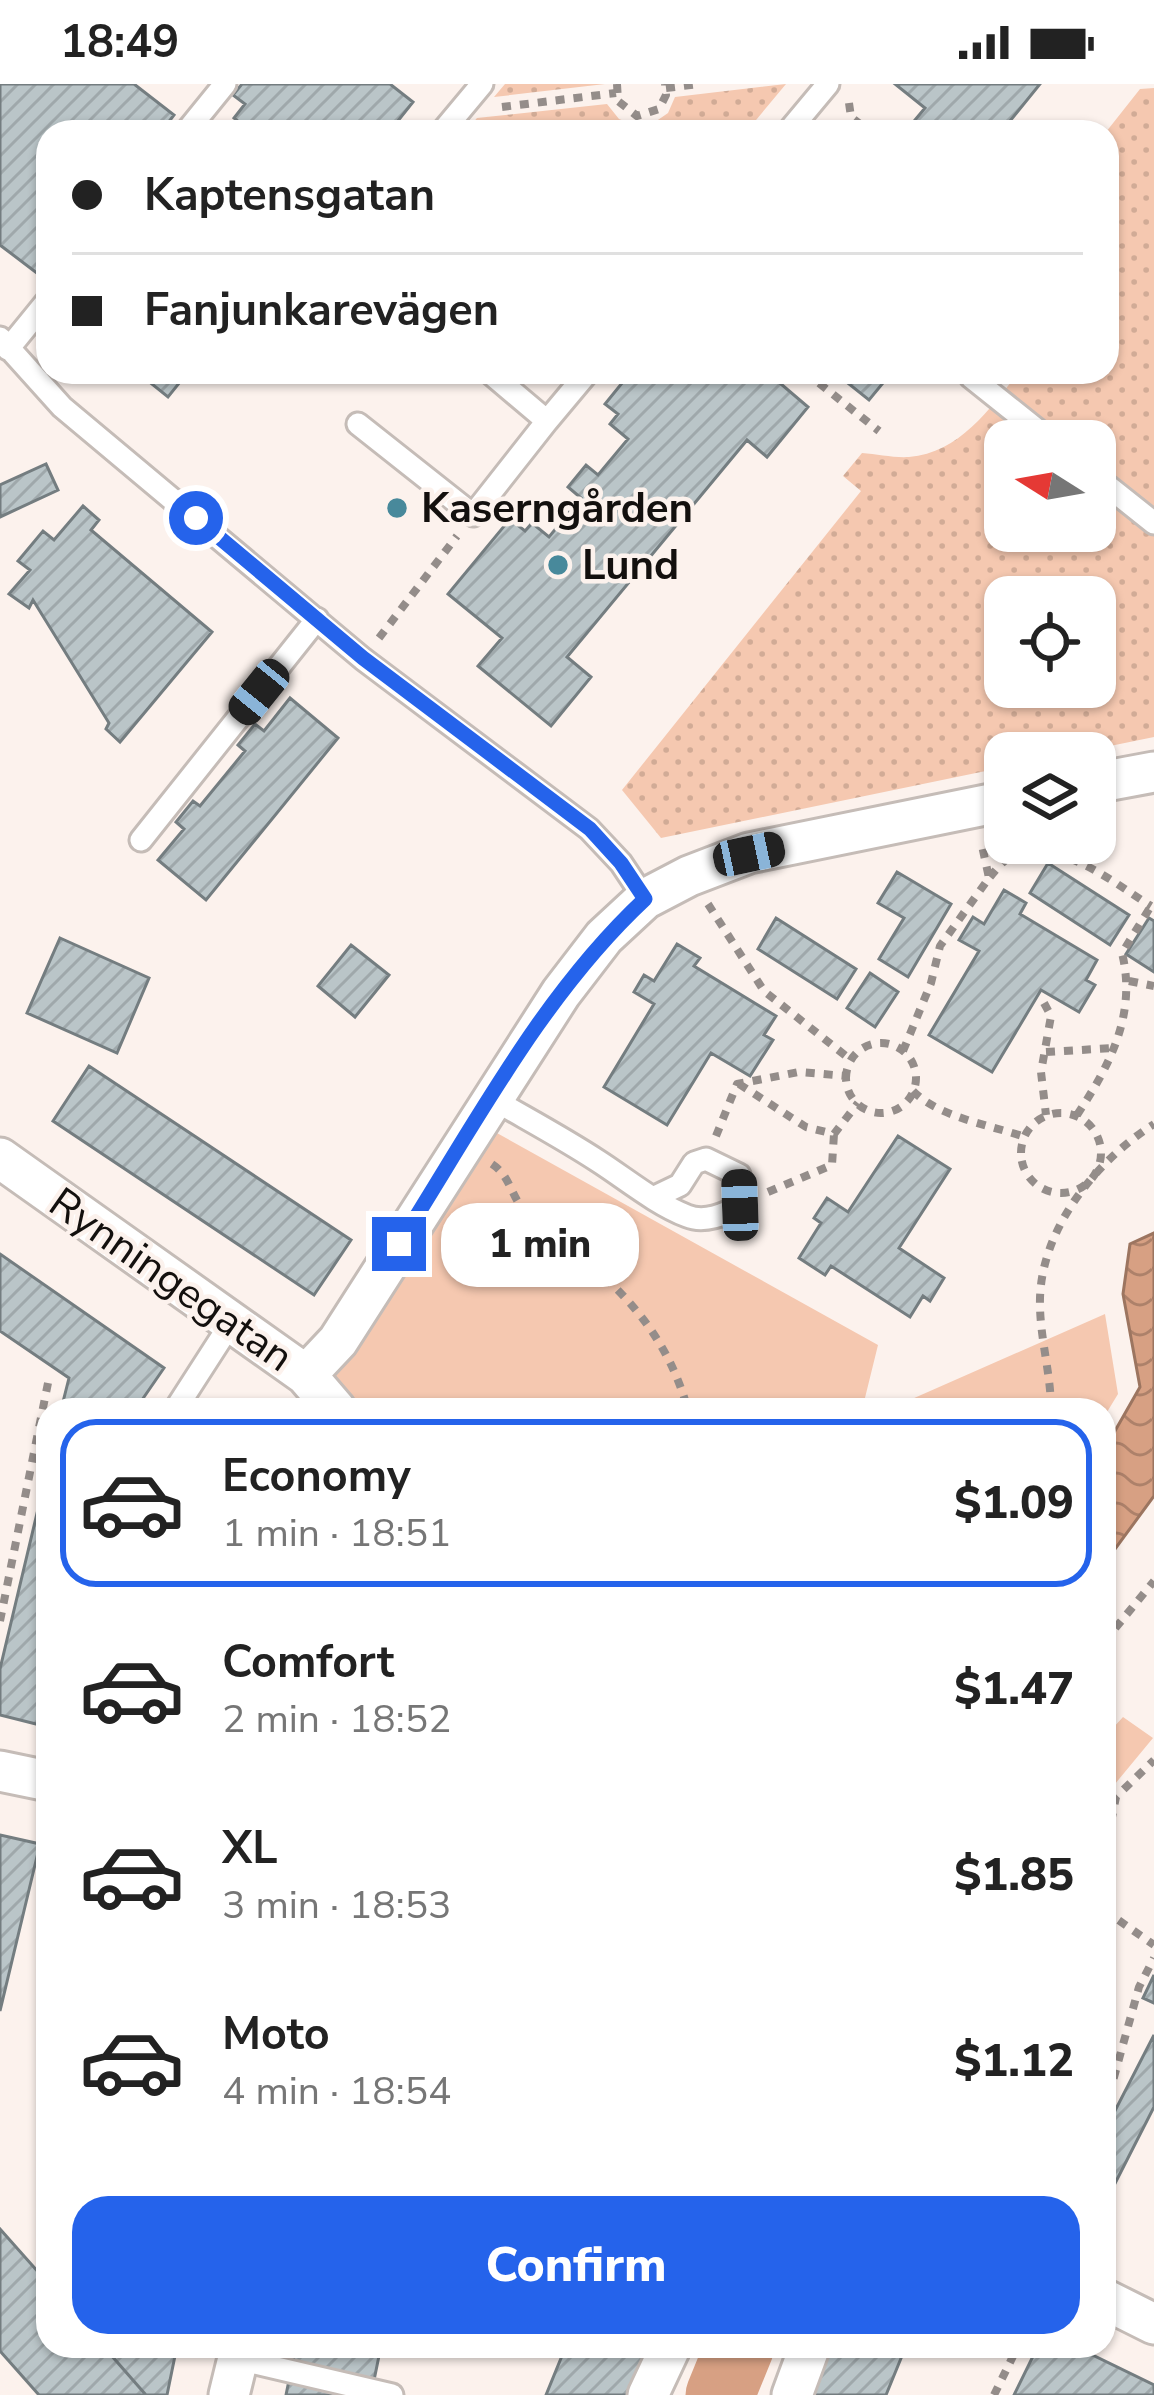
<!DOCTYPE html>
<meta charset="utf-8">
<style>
:root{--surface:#fff;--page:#f2f2f2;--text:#222;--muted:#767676;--line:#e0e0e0;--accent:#2563eb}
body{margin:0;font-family:"Nunito Sans",sans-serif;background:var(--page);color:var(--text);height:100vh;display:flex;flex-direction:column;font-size:45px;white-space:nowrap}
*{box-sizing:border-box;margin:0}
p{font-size:39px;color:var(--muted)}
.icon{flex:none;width:66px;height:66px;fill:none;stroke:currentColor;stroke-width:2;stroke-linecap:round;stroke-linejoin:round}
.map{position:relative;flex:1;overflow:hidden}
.drawer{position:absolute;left:36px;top:1314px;width:1080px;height:960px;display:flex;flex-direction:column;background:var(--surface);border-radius:36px;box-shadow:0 3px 9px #0004}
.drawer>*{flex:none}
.guide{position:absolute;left:36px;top:36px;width:1083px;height:264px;border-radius:36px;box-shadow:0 3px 9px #0004;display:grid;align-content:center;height:264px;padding:0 36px;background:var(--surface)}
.needle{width:78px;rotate:281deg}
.buttons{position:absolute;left:984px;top:336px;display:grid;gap:24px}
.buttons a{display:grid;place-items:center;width:132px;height:132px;border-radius:24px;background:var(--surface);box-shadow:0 3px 9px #0004;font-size:60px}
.end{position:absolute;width:54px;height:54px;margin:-27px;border:15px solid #2563eb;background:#fff;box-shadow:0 0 0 6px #fff}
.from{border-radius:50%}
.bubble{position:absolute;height:84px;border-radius:36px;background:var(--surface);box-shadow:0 3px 9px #0004;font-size:39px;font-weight:800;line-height:84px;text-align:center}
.car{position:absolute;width:36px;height:72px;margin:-36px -18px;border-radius:15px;box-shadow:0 0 9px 3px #0007;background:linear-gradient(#222 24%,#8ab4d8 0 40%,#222 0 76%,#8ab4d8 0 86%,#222 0)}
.guide b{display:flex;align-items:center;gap:42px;height:114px;font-size:45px}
.guide b+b{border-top:3px solid var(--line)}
.guide i{width:30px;height:30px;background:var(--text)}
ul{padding:21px 0 0;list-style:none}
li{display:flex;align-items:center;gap:36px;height:168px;margin:0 24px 18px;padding:0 12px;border:6px solid transparent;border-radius:36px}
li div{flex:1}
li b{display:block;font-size:45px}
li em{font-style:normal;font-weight:800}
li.on{border-color:var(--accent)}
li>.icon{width:108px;height:108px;stroke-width:1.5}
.primary-button{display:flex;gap:24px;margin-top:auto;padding:24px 36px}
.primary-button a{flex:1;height:138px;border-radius:36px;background:var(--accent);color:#fff;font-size:48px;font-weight:800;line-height:138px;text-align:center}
.status{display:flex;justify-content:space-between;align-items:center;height:84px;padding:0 60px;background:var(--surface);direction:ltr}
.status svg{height:33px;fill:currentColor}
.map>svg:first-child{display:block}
.grass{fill:url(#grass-dots);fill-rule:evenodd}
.park{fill:#f5c8b0}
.water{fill:url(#water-waves);stroke:#9c7560;stroke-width:3}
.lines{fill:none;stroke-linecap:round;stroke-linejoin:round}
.river{stroke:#d7a083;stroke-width:69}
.building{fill:url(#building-hatch);stroke:#747d80;stroke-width:3}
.lane-casing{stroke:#c5bcb7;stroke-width:27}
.street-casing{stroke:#c5bcb7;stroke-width:45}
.path{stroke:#948d8a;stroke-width:8;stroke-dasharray:9 9;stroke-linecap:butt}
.lane{stroke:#fff;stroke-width:21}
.street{stroke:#fff;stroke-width:39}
.route{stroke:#2563eb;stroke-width:15}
.poi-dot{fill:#48899b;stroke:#fcf2ed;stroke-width:4.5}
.labels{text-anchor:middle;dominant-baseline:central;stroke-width:9;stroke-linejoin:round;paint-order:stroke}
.poi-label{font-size:42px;font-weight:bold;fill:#13100e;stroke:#fcf2ed;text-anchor:start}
.street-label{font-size:42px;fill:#13100e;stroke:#fcf2ed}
</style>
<div class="status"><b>18:49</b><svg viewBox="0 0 49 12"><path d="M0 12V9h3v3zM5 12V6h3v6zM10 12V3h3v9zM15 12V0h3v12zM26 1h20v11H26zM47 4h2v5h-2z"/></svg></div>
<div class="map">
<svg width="1154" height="2311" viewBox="0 0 1154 2311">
<defs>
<pattern id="grass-dots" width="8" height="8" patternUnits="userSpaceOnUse" patternTransform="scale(3)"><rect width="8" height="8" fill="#f5c8b0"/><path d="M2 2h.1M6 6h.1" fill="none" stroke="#d1ab96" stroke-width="1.8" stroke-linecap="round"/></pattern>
<pattern id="water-waves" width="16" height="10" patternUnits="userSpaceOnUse" patternTransform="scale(3)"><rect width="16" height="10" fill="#d7a083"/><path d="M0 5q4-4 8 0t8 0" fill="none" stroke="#ad816a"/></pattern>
<pattern id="building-hatch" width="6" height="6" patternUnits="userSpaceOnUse" patternTransform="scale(3)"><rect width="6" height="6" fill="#bac5c8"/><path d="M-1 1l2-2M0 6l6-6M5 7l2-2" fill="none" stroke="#9fa8ab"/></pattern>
</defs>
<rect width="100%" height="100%" fill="#fcf2ed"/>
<path class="grass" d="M 505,0 L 605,0 L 494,13 Z
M 786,0 L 746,48 L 656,48 L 655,38 L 668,29 L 675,13 Z
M 1154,4 L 1154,653 L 1076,669 L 1005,669 L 1005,683 L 661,754 L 622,706 L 861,407 L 843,392 L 862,369 C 877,370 894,374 909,373 C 960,369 990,324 1019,288 L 1107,288 L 1106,48 L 1140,5 ZM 1005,357 L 1095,357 L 1095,447 L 1005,447 ZM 1005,513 L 1095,513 L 1095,603 L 1005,603 Z
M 607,20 L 619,35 L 637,42 L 637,48 L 465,48 L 477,34 Z"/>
<path class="park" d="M 468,1033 L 878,1261 L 862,1326 L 345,1326 L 323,1280 Z
M 1105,1230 L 1118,1310 L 1104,1333 L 1104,1326 L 887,1326 Z
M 1123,1633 L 1153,1654 L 1110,1706 L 1104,1702 L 1104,1640 L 1112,1645 Z"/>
<path class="water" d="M 1154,1149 L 1154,1412 L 1104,1480 L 1107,1361 L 1140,1303 L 1123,1210 L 1130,1160 Z"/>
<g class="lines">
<path class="river" d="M 720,2311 L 740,2262"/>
</g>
<path class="building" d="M 0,0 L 134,0 L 174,31 L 161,48 L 48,48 L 46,196 L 0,161 Z
M 242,0 L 390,0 L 413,18 L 389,48 L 251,48 L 234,34 L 245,20 L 233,11 Z
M 895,0 L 1040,0 L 1001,48 L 905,48 L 925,24 Z
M 137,288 L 188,288 L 168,313 Z
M 631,288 L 767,288 L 808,323 L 767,373 L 747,356 L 567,573 L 591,593 L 551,642 L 478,582 L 502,554 L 448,510 L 510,435 L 525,447 L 532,439 L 549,453 L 581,414 L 568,403 L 586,381 L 598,391 L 628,355 L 610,340 L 618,330 L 605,320 Z
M 834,288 L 892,288 L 869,316 Z
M 46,380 L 58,406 L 0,433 L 0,401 Z
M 83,422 L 99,436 L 91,446 L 212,548 L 120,658 L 106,645 L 109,639 L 33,516 L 29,524 L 9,510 L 30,486 L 18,477 L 43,447 L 54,456 Z
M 290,614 L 338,654 L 206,816 L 158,776 L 184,745 L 176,738 L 193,717 L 200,722 L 245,667 L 238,661 L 255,640 L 264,647 Z
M 1048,779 L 1129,831 L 1110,861 L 1030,809 Z
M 897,788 L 951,820 L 908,893 L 879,875 L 904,834 L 878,819 Z
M 1004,806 L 1026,819 L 1020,830 L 1097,876 L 1086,896 L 1095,901 L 1079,928 L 1041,906 L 992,988 L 929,951 L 979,867 L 959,856 L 973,833 L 984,840 Z
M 776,834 L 856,885 L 837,915 L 758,865 Z
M 1149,834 L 1154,837 L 1154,888 L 1126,870 Z
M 60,854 L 149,894 L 117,969 L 27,929 Z
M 677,860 L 700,874 L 694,882 L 776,932 L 764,951 L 773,956 L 750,992 L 711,969 L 667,1041 L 604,1003 L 654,920 L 634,908 L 644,891 L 654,897 Z
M 351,861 L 389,891 L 355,933 L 318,902 Z
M 870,889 L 898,908 L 875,943 L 847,924 Z
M 89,982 L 351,1156 L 314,1211 L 53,1037 Z
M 898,1052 L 950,1085 L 899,1164 L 944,1194 L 930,1217 L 923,1212 L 910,1233 L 831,1182 L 825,1191 L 799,1174 L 821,1139 L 814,1134 L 827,1114 L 848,1128 Z
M 0,1170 L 164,1284 L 135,1326 L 61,1326 L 69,1294 L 0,1247 Z
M 48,1383 L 48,1643 L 0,1631 L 0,1585 Z
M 0,1751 L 40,1760 L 0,1927 Z
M 1154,1891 L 1154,1919 L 1143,1914 Z
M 1154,1951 L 1154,2023 L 1104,2121 L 1104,2048 Z
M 0,2145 L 48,2199 L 48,2262 L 103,2262 L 146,2311 L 39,2311 L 0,2267 Z
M 177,2262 L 167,2311 L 146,2311 L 104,2263 Z
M 296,2262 L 381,2262 L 371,2311 L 286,2311 Z
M 566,2262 L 650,2262 L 630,2311 L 546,2311 Z
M 828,2262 L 906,2262 L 886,2311 L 807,2311 Z
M 1038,2262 L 1074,2262 L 1154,2301 L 1154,2311 L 1014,2311 Z"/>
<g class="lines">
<g class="lane-casing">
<path id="lane" d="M 186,48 L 225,0
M 442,48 L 482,0
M 788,48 L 828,0
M 0,254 L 62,323 L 363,575 L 589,745 L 621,779 L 645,815
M 8,265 L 48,216
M 489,288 L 547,337 L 588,288
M 971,293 L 1051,357
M 358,340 L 473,431 L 547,337
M 1095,392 L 1154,439
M 141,756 L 317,535
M 491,1014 C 527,1035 563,1054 598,1077 C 626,1095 656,1120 687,1132 C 704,1139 725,1131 740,1121 L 739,1091 L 706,1075 L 694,1079 L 680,1101 L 655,1113
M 175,1326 L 231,1239
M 238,2275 L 392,2311"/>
</g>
<g class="street-casing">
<path id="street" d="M 1095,699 L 1154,688
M 0,1074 L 306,1291 L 336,1326
M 306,1291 L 338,1257 L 561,909 L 604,853 L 645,815 L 689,792 L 749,769 L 1005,717
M 0,1687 L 48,1697
M 1104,2215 L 1154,2240
M 229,2311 L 241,2262
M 648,2311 L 671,2262
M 792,2311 L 810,2262"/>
</g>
<path class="path" d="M 617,0 L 618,17 L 637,32 L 659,25 L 666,11 L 665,0
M 666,4 L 699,0
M 849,19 L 851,33 L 870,48
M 502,23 L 616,9
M 805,288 L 879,347
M 379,554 L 457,452
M 990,793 C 995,787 1003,776 1011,773 C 1060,753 1112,798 1151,822
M 708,820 L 764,907 L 851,976
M 1129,897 L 1154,902
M 1044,919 L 1051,932 L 1041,988 L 1046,1031
M846 994a35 35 0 1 1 70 0a35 35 0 1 1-70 0Z
M 903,967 L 931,899 L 940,862 L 989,794 L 981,757
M 1046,968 L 1114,964
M 739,1000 L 806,1043 L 834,1050 L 858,1019
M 913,1007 C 938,1033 990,1041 1025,1053
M1021 1069a40 40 0 1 1 80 0a40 40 0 1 1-80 0Z
M 1077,1031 C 1110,981 1137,930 1122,869 L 1151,822
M 716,1052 L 737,1000 L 799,988 L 846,992
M 492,1080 C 510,1092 510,1109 523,1125 C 536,1141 559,1154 575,1167 C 630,1213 668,1255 688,1326
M 768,1108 L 832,1081 L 834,1050
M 1051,1326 C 1051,1288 1039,1252 1040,1214 C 1042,1144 1096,1077 1154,1040
M 0,1537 L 48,1299
M 1104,1558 L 1154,1497
M 1104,1773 L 1116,1713 L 1154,1676
M 1104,1826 L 1154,1861
M 1104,2029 L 1139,1903 L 1154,1874
M 994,2311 L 1018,2262"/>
<use href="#lane" class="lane"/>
<use href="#street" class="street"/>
</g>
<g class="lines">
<path class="route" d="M 196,434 L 363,574 L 590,745 L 621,779 L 645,815 C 542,911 474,1042 399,1160"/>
</g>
<g class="poi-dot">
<circle cx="397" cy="424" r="12"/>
<circle cx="558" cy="481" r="12"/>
</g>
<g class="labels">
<g class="poi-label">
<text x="421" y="424">Kaserngården</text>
<text x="582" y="481">Lund</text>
</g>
<g class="street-label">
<text transform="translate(171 1196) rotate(35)">Rynningegatan</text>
</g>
</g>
</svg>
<div class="buttons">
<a><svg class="needle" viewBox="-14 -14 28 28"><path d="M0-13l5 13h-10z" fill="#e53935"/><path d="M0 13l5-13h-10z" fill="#767676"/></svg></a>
<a><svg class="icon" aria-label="locate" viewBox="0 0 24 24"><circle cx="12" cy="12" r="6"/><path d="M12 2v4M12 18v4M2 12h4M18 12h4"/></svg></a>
<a><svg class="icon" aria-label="layers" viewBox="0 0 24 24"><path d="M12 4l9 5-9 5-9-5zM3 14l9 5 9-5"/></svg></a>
</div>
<i class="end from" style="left:196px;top:434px"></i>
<i class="end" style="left:399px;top:1160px"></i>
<div class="bubble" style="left:441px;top:1119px;width:198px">1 min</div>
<i class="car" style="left:259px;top:608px;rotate:219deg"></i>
<i class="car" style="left:749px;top:770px;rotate:78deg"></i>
<i class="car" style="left:740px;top:1121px;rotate:358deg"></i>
<div class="guide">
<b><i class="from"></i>Kaptensgatan</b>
<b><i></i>Fanjunkarevägen</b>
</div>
<section class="drawer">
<ul>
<li class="on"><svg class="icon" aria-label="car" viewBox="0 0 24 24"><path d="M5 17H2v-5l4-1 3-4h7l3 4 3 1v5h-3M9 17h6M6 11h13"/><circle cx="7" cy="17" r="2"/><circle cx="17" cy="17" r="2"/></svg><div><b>Economy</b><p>1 min · 18:51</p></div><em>$1.09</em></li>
<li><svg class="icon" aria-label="car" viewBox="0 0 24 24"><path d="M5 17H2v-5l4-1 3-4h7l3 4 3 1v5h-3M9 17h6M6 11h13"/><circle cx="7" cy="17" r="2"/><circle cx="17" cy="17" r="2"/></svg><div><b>Comfort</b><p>2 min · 18:52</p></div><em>$1.47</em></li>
<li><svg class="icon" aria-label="car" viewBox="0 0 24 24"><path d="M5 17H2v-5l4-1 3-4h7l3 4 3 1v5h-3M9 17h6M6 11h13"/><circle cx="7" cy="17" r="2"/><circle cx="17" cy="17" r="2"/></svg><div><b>XL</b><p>3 min · 18:53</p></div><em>$1.85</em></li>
<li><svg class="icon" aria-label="car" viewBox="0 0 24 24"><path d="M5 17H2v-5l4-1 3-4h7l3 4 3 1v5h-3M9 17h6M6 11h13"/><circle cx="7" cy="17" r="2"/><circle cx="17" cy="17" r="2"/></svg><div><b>Moto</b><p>4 min · 18:54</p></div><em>$1.12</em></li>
</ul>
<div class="primary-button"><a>Confirm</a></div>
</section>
</div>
